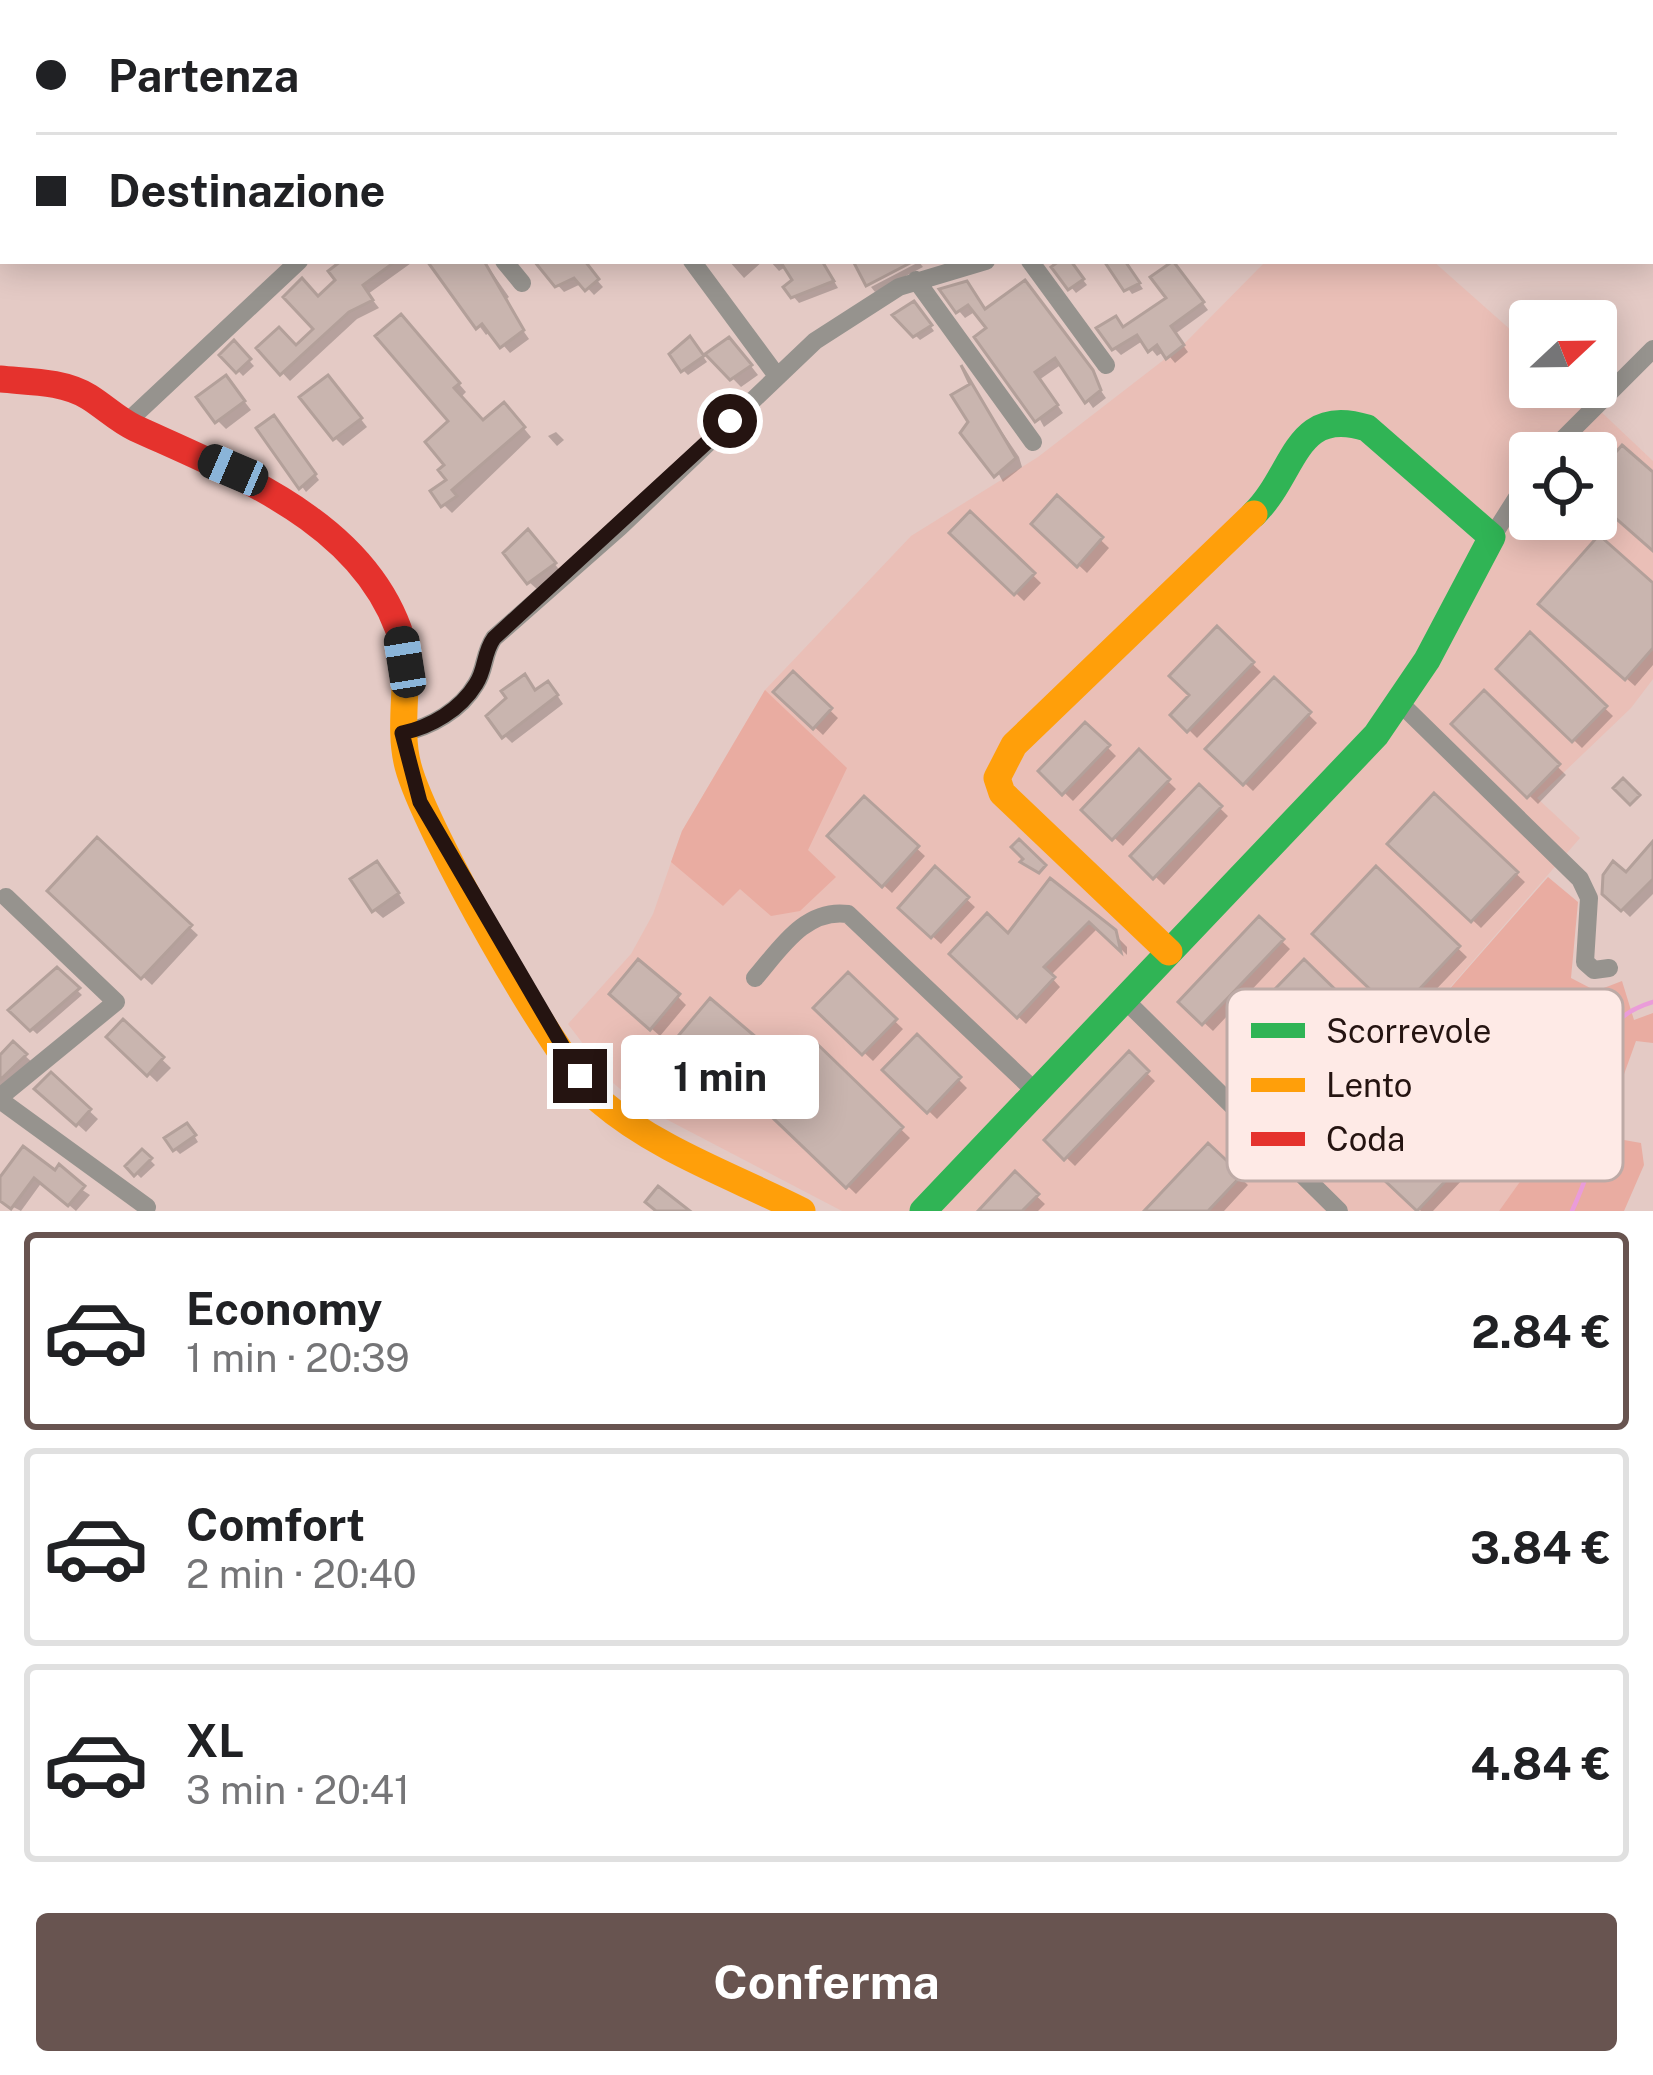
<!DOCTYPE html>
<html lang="it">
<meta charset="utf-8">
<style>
:root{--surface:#fff;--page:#f6f6f6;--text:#202124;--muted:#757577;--line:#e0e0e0;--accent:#685450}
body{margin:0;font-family:"Public Sans",sans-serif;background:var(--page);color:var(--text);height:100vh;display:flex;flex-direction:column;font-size:45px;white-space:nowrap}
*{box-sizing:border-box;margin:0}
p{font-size:39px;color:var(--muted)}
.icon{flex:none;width:66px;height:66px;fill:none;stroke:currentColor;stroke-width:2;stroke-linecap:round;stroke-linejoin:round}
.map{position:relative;height:1211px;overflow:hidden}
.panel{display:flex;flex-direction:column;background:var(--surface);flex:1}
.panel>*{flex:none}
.banner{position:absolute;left:0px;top:0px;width:1653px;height:264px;box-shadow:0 6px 30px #0003;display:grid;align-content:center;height:264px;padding:0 36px;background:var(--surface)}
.needle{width:78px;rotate:68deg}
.tools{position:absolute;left:1509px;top:300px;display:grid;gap:24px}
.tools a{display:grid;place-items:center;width:108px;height:108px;border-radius:12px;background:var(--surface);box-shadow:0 6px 30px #0003;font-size:60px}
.end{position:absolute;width:54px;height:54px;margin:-27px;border:15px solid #251411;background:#fff;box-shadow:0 0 0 6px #fff}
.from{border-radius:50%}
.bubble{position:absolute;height:84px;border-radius:12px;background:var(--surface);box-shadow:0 6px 30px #0003;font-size:39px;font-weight:700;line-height:84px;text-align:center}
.car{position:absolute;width:36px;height:72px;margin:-36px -18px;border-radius:15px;box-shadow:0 0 9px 3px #0007;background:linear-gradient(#222 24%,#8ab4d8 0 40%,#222 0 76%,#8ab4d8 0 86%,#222 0)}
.banner b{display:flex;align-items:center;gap:42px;height:114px;font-size:45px}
.banner b+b{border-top:3px solid var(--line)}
.banner i{width:30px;height:30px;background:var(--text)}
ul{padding:21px 0 0;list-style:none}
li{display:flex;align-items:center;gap:36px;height:198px;margin:0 24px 18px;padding:0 12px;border:6px solid var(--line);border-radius:12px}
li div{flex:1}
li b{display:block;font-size:45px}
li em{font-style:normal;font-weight:700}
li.on{border-color:var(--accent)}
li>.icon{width:108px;height:108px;stroke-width:1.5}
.primary-button{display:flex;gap:24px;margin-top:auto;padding:24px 36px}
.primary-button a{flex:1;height:138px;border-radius:12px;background:var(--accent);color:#fff;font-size:48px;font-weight:700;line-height:138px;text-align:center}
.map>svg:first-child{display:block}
.built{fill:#eabfb7;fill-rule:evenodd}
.green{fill:#e9aca1}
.shadow{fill:#0003}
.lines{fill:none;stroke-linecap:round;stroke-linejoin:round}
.stream{stroke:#ea9cd9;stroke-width:4.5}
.building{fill:#c9b5af;stroke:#b3a09a;stroke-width:3}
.street{stroke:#96938e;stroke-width:18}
.fast{stroke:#30b455;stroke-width:27}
.slow{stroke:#ff9f0a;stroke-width:27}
.jam{stroke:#e5322d;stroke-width:27}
.route{stroke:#251411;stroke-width:15}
.key{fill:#feeae6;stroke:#bdaaa6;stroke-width:3}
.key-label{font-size:33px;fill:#251411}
</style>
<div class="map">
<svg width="1653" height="1211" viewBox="0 0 1653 1211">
<rect width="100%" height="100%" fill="#e4cac5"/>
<path class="built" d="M 1266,261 L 1433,261 L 1530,347 L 1530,387 L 1575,387 L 1653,461 L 1653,679 L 1631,708 L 1537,798 L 1580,838 L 1411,1032 L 1517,1132 L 1525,1175 L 1499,1211 L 842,1211 L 639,1105 L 612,1082 L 568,1024 L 631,954 L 653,914 L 682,831 L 765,690 L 911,536 L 1038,457 L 1183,345 ZM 1530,453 L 1596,453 L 1596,519 L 1530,519 Z"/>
<path class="green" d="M 765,690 L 847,768 L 808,850 L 836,877 L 800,911 L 771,916 L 740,889 L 723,906 L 671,862 L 682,831 Z
M 1548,877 L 1578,902 L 1571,978 L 1596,991 L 1622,981 L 1634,1020 L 1653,1013 L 1653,1043 L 1636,1041 L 1623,1077 L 1618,1132 L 1624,1140 L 1641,1143 L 1644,1165 L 1624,1211 L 1499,1211 L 1524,1176 L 1500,1151 L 1517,1132 L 1411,1033 Z"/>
<path class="shadow" d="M 760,0 L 810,0 L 812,3 L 757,3 Z
M 1524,0 L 1557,0 L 1560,3 L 1526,3 Z
M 344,261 L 414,261 L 368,294 L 379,308 L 357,319 L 290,381 L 260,349 L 296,349 L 317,329 L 318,299 L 339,281 Z
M 431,261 L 484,261 L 509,297 L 503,302 L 529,339 L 510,353 L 491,331 L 486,335 Z
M 536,261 L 580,261 L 603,287 L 594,295 L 583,283 L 564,292 Z
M 729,261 L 763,261 L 744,278 Z
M 770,261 L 822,261 L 838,288 L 799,303 L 793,296 L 796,281 L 787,266 L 779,271 Z
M 1068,261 L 1087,285 L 1076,293 L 1055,268 Z
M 1108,261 L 1124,261 L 1143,289 L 1132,294 Z
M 919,262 L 923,267 L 875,292 L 871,287 Z
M 1179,271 L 1208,310 L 1175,334 L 1188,352 L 1175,363 L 1165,351 L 1157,356 L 1144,340 L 1121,355 L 1114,348 L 1124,330 L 1170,299 Z
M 973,291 L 987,311 L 1032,291 L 1106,398 L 1093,408 L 1062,364 L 1039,380 L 1063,413 L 1044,427 L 990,329 L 976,311 L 965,318 L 959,311 Z
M 919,310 L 934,331 L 920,340 L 896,316 Z
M 409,326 L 466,392 L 460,398 L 483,424 L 512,414 L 531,437 L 452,513 L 444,505 L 451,481 L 453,421 Z
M 234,344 L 254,366 L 243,376 L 223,355 Z
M 695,345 L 707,362 L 688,375 L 683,370 Z
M 740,352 L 758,375 L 741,387 L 710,355 Z
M 335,386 L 367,427 L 343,446 L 335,438 Z
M 971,386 L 1019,457 L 1022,467 L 1003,482 L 971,422 Z
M 234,388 L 251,410 L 226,429 L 218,421 Z
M 278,424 L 319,480 L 306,492 L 260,429 Z
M 556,432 L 564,440 L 557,446 L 548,436 Z
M 1058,499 L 1109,548 L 1087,573 L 1035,524 Z
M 970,515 L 1041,583 L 1024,601 L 953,533 Z
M 536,541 L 562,573 L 538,590 L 529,582 Z
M 1653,587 L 1653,665 L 1635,686 L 1551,612 Z
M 1217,630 L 1261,672 L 1197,738 L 1174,715 L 1193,695 Z
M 1530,637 L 1613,716 L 1582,748 L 1500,669 Z
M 793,675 L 838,718 L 823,735 L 777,692 Z
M 1274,681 L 1317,723 L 1253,791 L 1209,749 Z
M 555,692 L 563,704 L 512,743 L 505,736 L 536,693 Z
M 1484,695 L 1566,775 L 1538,804 L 1456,724 Z
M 1086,726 L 1116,756 L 1073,801 L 1042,771 Z
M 1139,753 L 1176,789 L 1123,846 L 1085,810 Z
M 1199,788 L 1228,816 L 1164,885 L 1134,856 Z
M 1434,797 L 1525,882 L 1481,928 L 1391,843 Z
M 864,800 L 925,856 L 892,893 L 831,836 Z
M 97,841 L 198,935 L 152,985 L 51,891 Z
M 1653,848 L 1653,894 L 1630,917 L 1605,893 Z
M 935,870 L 975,907 L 941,944 L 902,908 Z
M 1376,870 L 1467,957 L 1407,1020 L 1316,934 Z
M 385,873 L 405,903 L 383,918 L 374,910 Z
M 1096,915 L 1127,947 L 1127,955 L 1099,927 L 1050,976 L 1060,987 L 1026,1024 L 953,954 Z
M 1260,920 L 1290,949 L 1213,1031 L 1182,1002 Z
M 1304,964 L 1392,1050 L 1331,1112 L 1243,1026 Z
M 57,971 L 82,995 L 37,1034 L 12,1011 Z
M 848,976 L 903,1029 L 873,1061 L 817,1008 Z
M 678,997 L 686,1005 L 660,1036 L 621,1002 Z
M 123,1023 L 171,1068 L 157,1082 L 110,1037 Z
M 917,1038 L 967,1088 L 937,1119 L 886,1070 Z
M 755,1040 L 763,1048 L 715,1105 L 671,1068 Z
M 811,1043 L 910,1138 L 856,1194 L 757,1099 Z
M 13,1045 L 33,1063 L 0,1094 L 0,1059 Z
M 1129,1056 L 1155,1081 L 1075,1166 L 1048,1140 Z
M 1421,1075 L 1495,1145 L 1433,1211 L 1421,1211 L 1354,1148 Z
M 51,1076 L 98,1119 L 86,1132 L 39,1089 Z
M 192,1132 L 198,1142 L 180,1154 L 175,1149 Z
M 1208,1147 L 1248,1185 L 1224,1211 L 1148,1211 Z
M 23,1151 L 90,1195 L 76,1211 L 42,1182 L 21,1211 L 0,1200 L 0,1182 Z
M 143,1153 L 155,1165 L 141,1178 L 130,1167 Z
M 1015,1176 L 1045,1204 L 1038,1211 L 982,1211 Z"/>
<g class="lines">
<path class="stream" d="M 1572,1211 C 1582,1189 1593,1163 1596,1138 C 1603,1082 1580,1024 1653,1002"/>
</g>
<path class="building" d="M 341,261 L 396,261 L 363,285 L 373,300 L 349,312 L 280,375 L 256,348 L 279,327 L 296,345 L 313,329 L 283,297 L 302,278 L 318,296 L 335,280 L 328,271 Z
M 427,261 L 484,261 L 524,330 L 500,348 L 482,324 L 476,329 Z
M 534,261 L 585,261 L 599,279 L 585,291 L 574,278 L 555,287 Z
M 780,261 L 822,261 L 834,281 L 791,298 L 783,287 L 792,280 Z
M 853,261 L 914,261 L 866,286 Z
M 1059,261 L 1071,261 L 1084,279 L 1068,290 L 1051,267 Z
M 1104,261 L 1125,261 L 1140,283 L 1124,291 Z
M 1173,261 L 1204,302 L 1171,326 L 1184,345 L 1166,359 L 1157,345 L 1148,352 L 1137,335 L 1112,350 L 1096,328 L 1116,316 L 1123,327 L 1166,298 L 1150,277 Z
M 1025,280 L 1093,370 L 1101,390 L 1085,403 L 1055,358 L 1035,372 L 1058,405 L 1035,422 L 974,337 L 986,328 L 968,305 L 956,313 L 939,289 L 967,281 L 985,309 Z
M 914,301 L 932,325 L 913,337 L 892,315 Z
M 401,314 L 460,383 L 454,388 L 483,420 L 504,402 L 525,427 L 452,490 L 457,496 L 441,507 L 430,491 L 446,480 L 438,470 L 444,465 L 425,442 L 448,421 L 375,336 Z
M 690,336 L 704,356 L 681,372 L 669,354 Z
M 729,337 L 752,365 L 730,380 L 705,354 Z
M 234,340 L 251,359 L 236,373 L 219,355 Z
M 961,365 L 1016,458 L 994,477 L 960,433 L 968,422 L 951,395 L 970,384 Z
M 226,375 L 245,401 L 215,423 L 196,397 Z
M 328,375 L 362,418 L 333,440 L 299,397 Z
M 274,415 L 316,474 L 299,489 L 256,428 Z
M 1622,445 L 1653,472 L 1653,551 L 1596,501 L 1596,475 Z
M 1057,495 L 1103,537 L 1077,567 L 1031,524 Z
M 970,511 L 1035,573 L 1014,595 L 949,533 Z
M 528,529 L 556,563 L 527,584 L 503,553 Z
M 1599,535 L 1653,583 L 1653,648 L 1625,680 L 1538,604 Z
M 1217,626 L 1254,662 L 1187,732 L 1170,715 L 1189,695 L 1169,676 Z
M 1530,632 L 1607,706 L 1572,742 L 1496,669 Z
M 793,671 L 832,708 L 813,729 L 773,692 Z
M 525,674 L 535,690 L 548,681 L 558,695 L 502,738 L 486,716 L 506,698 L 501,691 Z
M 1274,677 L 1311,712 L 1243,785 L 1205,749 Z
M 1484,690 L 1560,764 L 1527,798 L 1451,724 Z
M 1085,722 L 1110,745 L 1062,795 L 1038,771 Z
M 1139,749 L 1170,779 L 1112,840 L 1081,810 Z
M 1623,778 L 1640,795 L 1630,805 L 1613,788 Z
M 1199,784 L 1222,806 L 1153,879 L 1130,856 Z
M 1434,793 L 1518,872 L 1471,922 L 1387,844 Z
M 864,796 L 919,846 L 882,887 L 827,836 Z
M 97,837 L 192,925 L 141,979 L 47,891 Z
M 1019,839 L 1046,865 L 1039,873 L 1020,862 L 1023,859 L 1011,847 Z
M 1653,841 L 1653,879 L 1621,911 L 1602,894 L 1603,875 L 1613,861 L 1626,872 Z
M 377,861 L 399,893 L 372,912 L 350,879 Z
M 935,866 L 969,897 L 931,938 L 898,908 Z
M 1376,866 L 1460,946 L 1396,1014 L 1312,934 Z
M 1050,878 L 1116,930 L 1121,952 L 1089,922 L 1044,967 L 1055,977 L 1017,1018 L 949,954 L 987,913 L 1008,933 Z
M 1259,916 L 1284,939 L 1202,1025 L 1178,1002 Z
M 638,959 L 680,994 L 650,1030 L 609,994 Z
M 1304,959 L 1386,1039 L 1321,1106 L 1239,1026 Z
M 57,967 L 80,988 L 30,1031 L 8,1010 Z
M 848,972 L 897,1019 L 862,1055 L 813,1008 Z
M 710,998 L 757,1038 L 705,1099 L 658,1060 Z
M 123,1019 L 164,1057 L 147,1076 L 106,1037 Z
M 917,1034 L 961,1077 L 927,1113 L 882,1070 Z
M 811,1038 L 903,1127 L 846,1188 L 753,1099 Z
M 13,1041 L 27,1054 L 0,1080 L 0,1055 Z
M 1129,1051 L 1149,1071 L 1064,1160 L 1044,1140 Z
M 1421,1071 L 1489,1135 L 1417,1211 L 1350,1148 Z
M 51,1072 L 91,1109 L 76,1126 L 34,1089 Z
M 187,1123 L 196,1135 L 173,1151 L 164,1138 Z
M 1208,1143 L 1242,1175 L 1208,1211 L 1144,1211 Z
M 23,1146 L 55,1170 L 59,1164 L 85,1186 L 68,1206 L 34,1178 L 11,1209 L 0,1201 L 0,1177 Z
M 142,1149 L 152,1158 L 134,1176 L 125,1166 Z
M 1015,1171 L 1039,1194 L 1022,1211 L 978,1211 Z
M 658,1186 L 690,1211 L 656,1211 L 645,1202 Z"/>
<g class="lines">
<path class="street" d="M 34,0 L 37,3
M 825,0 L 828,3
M 108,3 L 111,0
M 504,261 L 522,283
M 692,261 L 777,376
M 1030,261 L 1106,365
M 916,280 L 1033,442
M 125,424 L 299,261
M 1549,453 L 1653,349
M 1492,537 L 1530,477
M 1400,703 L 1580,879 L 1589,898 L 1585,962 L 1594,970 L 1609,968
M 402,733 C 431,727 461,710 476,684 C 486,669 483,654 494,638 L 620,527 L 815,341 L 899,287 L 986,261
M 755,978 C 780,949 805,908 848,914 L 1036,1092
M 1124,999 L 1339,1211
M 0,1097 L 116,1002 L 6,897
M 0,1100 L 147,1207"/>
<path class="fast" d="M 923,1211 L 1376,735 L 1427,660 L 1492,537 L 1367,428 C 1294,405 1296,473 1254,514"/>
<path class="slow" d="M 404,647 C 409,686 398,728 408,766 C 424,828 554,1060 600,1101 C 657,1150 735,1177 802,1211
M 1169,952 L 1002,793 L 997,778 L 1014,745 L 1254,514"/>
<path class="jam" d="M 0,379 C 30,382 63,381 89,397 C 105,407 118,420 135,428 C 238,475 372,525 404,647"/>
</g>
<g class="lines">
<path class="route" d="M 580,1076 L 420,802 L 402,733 C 431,727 460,710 476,684 C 486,669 483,653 494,638 L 730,421"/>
</g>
<rect x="1227" y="989" width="396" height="192" rx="18" class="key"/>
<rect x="1251" y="1023" width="54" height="15" fill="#30b455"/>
<rect x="1251" y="1078" width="54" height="14" fill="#ff9f0a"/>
<rect x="1251" y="1132" width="54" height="14" fill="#e5322d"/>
<g class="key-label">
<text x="1326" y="1043">Scorrevole</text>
<text x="1326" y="1097">Lento</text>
<text x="1326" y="1151">Coda</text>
</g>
</svg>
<div class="tools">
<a><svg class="needle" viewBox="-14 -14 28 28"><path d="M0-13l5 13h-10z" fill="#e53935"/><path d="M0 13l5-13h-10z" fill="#757577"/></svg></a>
<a><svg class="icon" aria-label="locate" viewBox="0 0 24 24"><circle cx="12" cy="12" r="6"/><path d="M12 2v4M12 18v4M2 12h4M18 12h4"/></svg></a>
</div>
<i class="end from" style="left:730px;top:421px"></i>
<i class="end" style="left:580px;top:1076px"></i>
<div class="bubble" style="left:621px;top:1035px;width:198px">1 min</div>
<i class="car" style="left:233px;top:470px;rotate:293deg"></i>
<i class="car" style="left:405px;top:662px;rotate:351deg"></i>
<div class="banner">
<b><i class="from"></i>Partenza</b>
<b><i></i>Destinazione</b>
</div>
</div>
<section class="panel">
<ul>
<li class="on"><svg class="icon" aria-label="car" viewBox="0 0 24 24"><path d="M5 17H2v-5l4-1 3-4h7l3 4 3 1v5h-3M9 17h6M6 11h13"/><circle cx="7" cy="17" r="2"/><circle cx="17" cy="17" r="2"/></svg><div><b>Economy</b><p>1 min · 20:39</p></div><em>2.84 €</em></li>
<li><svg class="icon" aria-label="car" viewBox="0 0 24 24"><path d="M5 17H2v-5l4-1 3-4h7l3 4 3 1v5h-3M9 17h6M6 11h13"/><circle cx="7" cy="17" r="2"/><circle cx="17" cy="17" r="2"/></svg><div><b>Comfort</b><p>2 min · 20:40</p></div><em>3.84 €</em></li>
<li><svg class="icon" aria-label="car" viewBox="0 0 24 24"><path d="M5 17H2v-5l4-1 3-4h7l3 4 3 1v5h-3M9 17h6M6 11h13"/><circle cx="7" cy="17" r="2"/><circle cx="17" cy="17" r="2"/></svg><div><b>XL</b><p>3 min · 20:41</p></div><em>4.84 €</em></li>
</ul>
<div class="primary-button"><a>Conferma</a></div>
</section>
